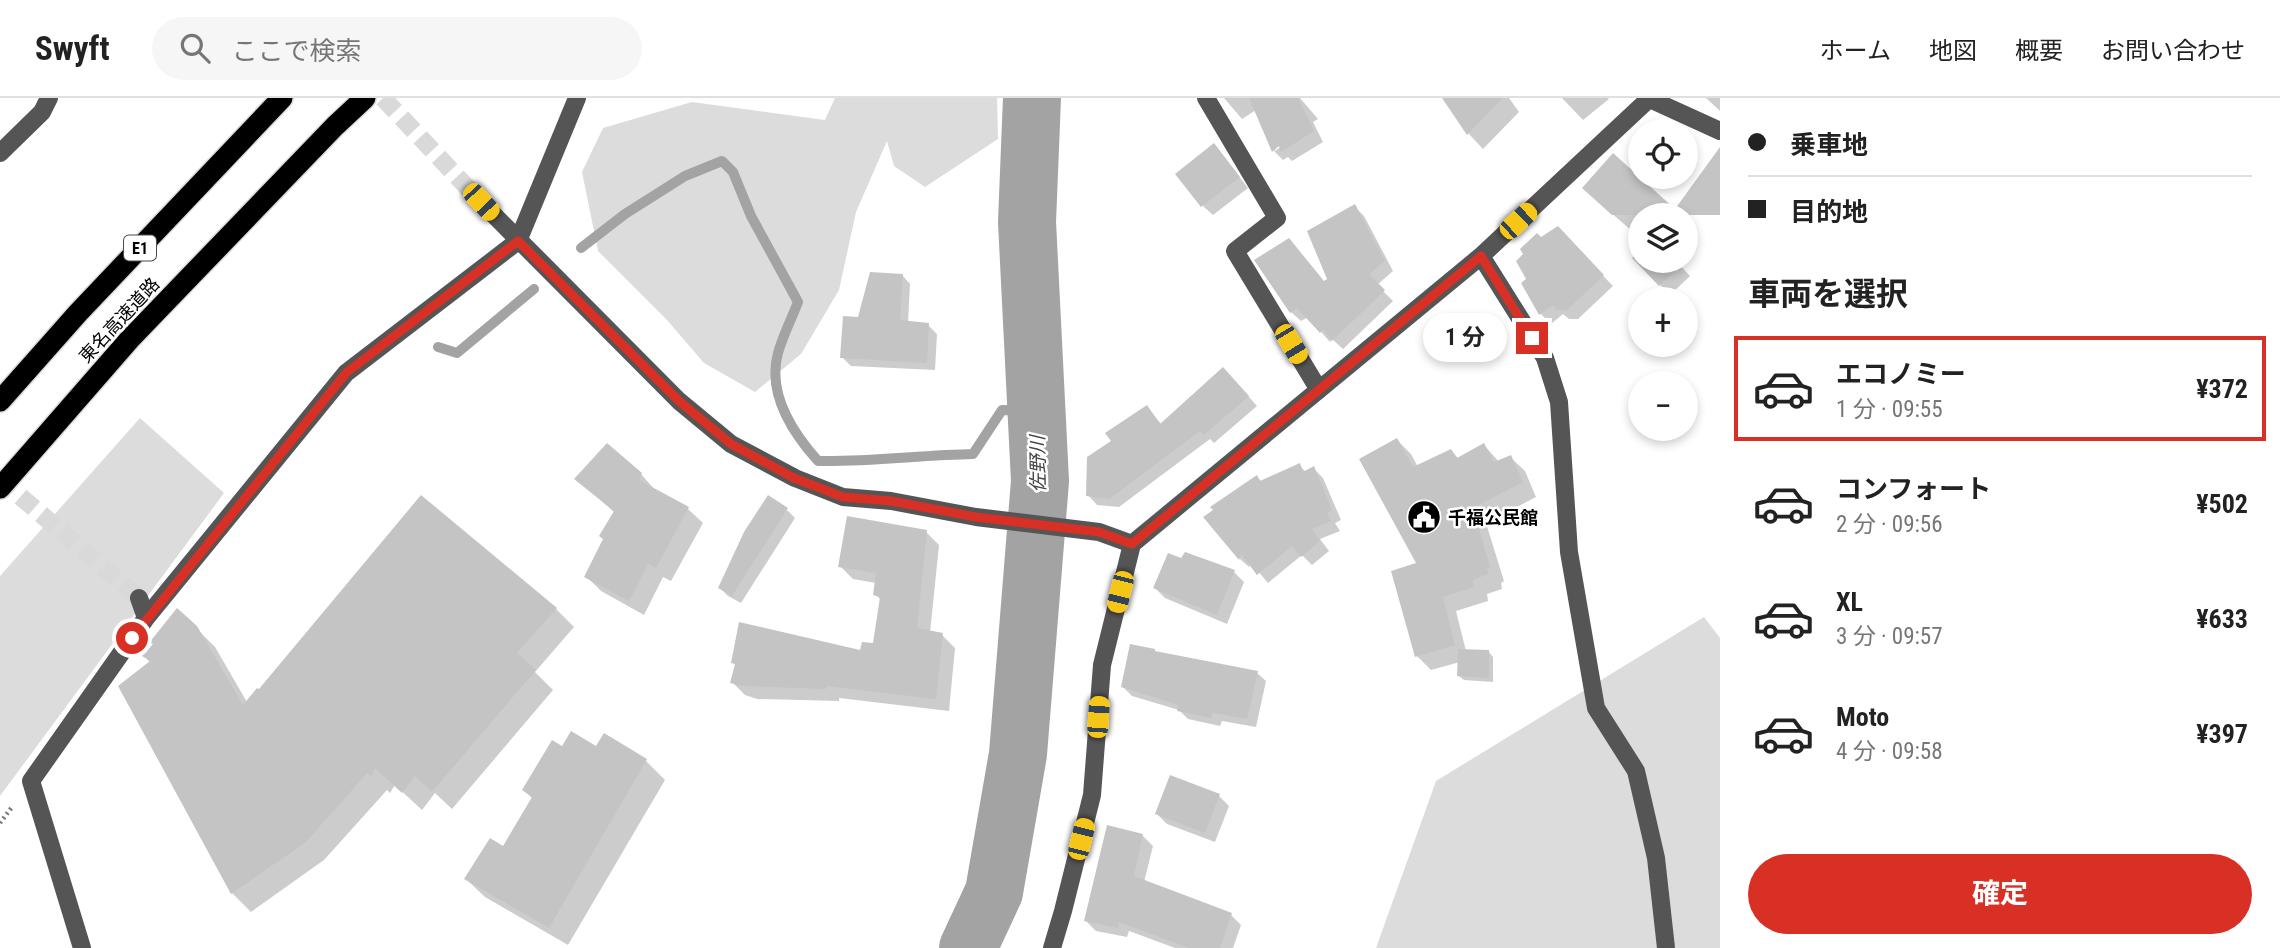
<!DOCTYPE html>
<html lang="ja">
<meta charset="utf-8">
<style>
:root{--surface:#fff;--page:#f6f6f6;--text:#222;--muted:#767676;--line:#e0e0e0;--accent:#d93025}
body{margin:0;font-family:"Roboto Condensed","Noto Sans JP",sans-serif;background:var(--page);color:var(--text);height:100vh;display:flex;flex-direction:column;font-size:26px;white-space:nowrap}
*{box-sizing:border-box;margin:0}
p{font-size:23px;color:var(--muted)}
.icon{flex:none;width:38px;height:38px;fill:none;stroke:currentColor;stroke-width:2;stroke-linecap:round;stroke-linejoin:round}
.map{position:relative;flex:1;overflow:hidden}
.sheet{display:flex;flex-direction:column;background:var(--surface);width:560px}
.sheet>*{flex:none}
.banner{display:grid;align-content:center;height:154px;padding:0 28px;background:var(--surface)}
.buttons{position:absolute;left:1628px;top:21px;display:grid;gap:14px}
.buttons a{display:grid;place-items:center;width:70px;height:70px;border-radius:50%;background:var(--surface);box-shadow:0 4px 10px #0003;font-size:35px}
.end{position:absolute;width:32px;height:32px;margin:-16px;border:9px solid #d93025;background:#fff;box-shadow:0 0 0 4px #fff}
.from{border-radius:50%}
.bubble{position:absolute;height:49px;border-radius:24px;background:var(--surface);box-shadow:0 4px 10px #0003;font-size:23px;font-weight:700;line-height:49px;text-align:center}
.car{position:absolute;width:21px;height:42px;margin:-21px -10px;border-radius:9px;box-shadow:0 0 5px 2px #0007;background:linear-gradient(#f5c518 24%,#345 0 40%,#f5c518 0 76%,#345 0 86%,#f5c518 0)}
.banner b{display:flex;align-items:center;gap:24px;height:66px;font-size:26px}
.banner b+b{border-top:2px solid var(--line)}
.banner i{width:18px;height:18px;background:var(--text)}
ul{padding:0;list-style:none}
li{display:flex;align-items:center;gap:21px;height:105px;margin:0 14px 10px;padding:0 14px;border:4px solid transparent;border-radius:0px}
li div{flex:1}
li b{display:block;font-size:26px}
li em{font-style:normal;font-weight:700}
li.active{border-color:var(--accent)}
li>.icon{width:63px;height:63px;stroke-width:1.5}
h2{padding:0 28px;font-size:32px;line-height:84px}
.button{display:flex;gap:14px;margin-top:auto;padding:14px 28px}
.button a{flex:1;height:80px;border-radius:42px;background:var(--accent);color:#fff;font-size:28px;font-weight:700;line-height:80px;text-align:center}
header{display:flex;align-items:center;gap:42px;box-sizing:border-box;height:98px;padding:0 35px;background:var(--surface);border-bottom:2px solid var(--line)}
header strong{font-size:33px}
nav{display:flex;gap:38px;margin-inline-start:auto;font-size:24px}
.search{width:490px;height:63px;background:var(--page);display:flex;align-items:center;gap:18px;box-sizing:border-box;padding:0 24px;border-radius:38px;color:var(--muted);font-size:26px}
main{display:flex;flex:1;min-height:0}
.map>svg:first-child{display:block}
.green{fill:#dcdcdc}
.shadow{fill:#0003;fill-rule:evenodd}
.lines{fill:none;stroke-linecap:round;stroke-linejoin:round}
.stream{stroke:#a3a3a3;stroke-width:10}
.river{stroke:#a3a3a3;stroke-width:58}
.building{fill:#c4c4c4}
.minor-tunnel{stroke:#d9d9d9;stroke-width:18;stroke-dasharray:18 9;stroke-linecap:butt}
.highway-casing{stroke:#dbdbdb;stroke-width:24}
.path{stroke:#777;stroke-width:4.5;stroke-dasharray:2 3.5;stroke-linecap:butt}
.minor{stroke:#555;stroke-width:18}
.highway{stroke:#000;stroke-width:21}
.route{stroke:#d93025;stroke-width:9}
.labels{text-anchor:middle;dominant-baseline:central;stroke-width:5;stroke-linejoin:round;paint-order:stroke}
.shield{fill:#fff;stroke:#4c4c4c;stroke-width:2}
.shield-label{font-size:16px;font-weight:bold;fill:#000}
.street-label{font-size:18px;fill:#000;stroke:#fff}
.poi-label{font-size:18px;font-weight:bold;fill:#000;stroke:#fff;text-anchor:start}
.water-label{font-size:19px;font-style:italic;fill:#444;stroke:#fff}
</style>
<header>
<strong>Swyft</strong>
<div class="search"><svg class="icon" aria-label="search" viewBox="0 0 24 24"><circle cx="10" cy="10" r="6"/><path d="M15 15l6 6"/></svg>ここで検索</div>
<nav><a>ホーム</a><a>地図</a><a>概要</a><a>お問い合わせ</a></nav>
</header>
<main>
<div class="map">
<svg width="1720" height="850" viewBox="0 0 1720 850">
<rect width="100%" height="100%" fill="#fff"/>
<path class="green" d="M 835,0 L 997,0 L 998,41 L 925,89 L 894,68 L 887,43 L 856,114 L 839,192 L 801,256 L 755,294 L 704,265 L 667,222 L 598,153 L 582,74 L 603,30 L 692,4 L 825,22 Z
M 140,320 L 224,395 L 0,698 L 0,478 Z
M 1704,519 L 1720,540 L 1720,850 L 1376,850 L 1436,683 Z"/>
<path class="shadow" d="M 1224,0 L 1300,0 L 1318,21 L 1313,24 L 1323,44 L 1292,63 L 1288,59 L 1283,62 L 1274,53 L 1256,12 L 1242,21 ZM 1287,44 L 1275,53 L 1275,49 Z
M 1458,0 L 1509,0 L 1519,14 L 1483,51 L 1469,36 L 1448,6 Z
M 1562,0 L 1608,0 L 1609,1 L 1583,22 Z
M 1706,0 L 1720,0 L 1720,13 Z
M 1214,47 L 1248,90 L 1213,117 L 1203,108 Z
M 1613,58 L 1679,117 L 1640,117 L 1640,140 L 1594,100 Z
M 1354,108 L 1364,118 L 1393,173 L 1377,187 L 1393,203 L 1343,251 L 1332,241 L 1330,244 L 1308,219 L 1301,223 L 1291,214 L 1330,182 Z
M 1558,131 L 1613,188 L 1578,221 L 1569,221 L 1563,216 L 1551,226 L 1541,216 L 1523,186 L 1528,181 L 1541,142 Z
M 1634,160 L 1640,163 L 1676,163 L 1690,178 L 1670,197 Z
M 902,177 L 910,186 L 908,225 L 928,227 L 937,236 L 935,272 L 851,268 L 842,259 L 860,220 Z
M 1232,280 L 1257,308 L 1214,345 L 1210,341 L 1119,409 L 1097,407 L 1088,397 L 1114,344 L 1147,309 L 1162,327 Z
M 1397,342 L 1411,356 L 1418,369 L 1451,353 L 1459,361 L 1484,347 L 1499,364 L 1510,359 L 1525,373 L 1536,399 L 1486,425 L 1504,483 L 1501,485 L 1502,491 L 1487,496 L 1488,503 L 1456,513 L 1466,553 L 1489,554 L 1493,559 L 1493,584 L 1464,582 L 1459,578 L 1460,564 L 1431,572 L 1417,558 L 1418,466 Z
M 1299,367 L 1306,374 L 1313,370 L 1323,380 L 1341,422 L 1335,425 L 1340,433 L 1320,441 L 1329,453 L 1312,467 L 1302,457 L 1268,485 L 1251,465 L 1249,469 L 1240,461 L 1206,419 L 1257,379 L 1262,384 Z
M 641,376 L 655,392 L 688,411 L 703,425 L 671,483 L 663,479 L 644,517 L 601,493 L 586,478 L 605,441 L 615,415 L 577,381 Z
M 787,412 L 795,420 L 741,505 L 728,498 L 720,490 Z
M 926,434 L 939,447 L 930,535 L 942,537 L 955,550 L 949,613 L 839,600 L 839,603 L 757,601 L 745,597 L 732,584 L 736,568 L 733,564 L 861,554 L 875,547 L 882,503 L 875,496 L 876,485 L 853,481 L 840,468 Z
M 1234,474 L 1244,484 L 1227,526 L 1165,500 L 1155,490 Z
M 556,511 L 574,529 L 535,574 L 553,592 L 452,711 L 435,695 L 422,712 L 395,687 L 390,695 L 387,692 L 324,762 L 251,814 L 232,795 L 120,589 L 151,565 L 144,558 L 154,547 L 151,544 L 195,529 L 215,549 L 247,604 Z
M 1157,556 L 1257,575 L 1266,583 L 1256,629 L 1222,623 L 1220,628 L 1188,621 L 1179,612 L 1132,598 L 1123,589 Z
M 596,650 L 646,663 L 665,682 L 568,847 L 485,799 L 466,781 L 503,750 L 533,701 L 524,692 Z
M 1219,698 L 1229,708 L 1215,744 L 1167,726 L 1157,716 Z
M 1108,729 L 1143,738 L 1153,748 L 1144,784 L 1231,817 L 1241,827 L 1233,850 L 1175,850 L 1129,833 L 1127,839 L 1096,833 L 1086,823 Z"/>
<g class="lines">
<path class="stream" d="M 581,150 L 625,116 L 685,78 L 722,63 L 733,74 L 751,118 L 798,204 C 792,220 783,237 778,255 C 767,295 792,334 818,363 C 870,364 921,357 973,356 L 1002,312 L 1037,313
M 438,249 L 457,255 L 534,191"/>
<path class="river" d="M 968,850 L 994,794 L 1018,656 L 1040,383 L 1027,124 L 1032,0"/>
</g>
<path class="building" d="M 1249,0 L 1298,0 L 1314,33 L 1281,54 L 1279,48 L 1272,54 Z
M 1442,0 L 1503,0 L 1467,37 Z
M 1214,45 L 1240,79 L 1201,109 L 1175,76 Z
M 1720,49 L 1720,117 L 1612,117 L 1582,90 L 1613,55 L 1675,111 Z
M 1355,106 L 1385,163 L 1369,176 L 1385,192 L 1332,243 L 1323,231 L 1320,235 L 1297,210 L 1290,215 L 1254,162 L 1289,140 L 1324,183 L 1327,181 L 1307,133 Z
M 1558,128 L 1604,177 L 1567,212 L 1557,212 L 1553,207 L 1539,217 L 1521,185 L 1526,181 L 1516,163 L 1523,156 L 1520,151 L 1537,135 L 1541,139 Z
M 1640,153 L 1640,163 L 1678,163 L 1682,167 L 1659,188 L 1632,160 Z
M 870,174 L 903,176 L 900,222 L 929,225 L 927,265 L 840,260 L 843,218 L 858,219 Z
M 1223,269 L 1249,298 L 1204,337 L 1200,333 L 1109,401 L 1086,398 L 1087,359 L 1111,343 L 1105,335 L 1147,307 L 1160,326 Z
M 1397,340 L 1413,369 L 1451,351 L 1457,360 L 1484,345 L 1494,364 L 1511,357 L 1523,384 L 1473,410 L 1490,469 L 1487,470 L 1488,476 L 1473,482 L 1474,489 L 1443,499 L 1455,547 L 1415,559 L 1391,473 L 1416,465 L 1359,361 Z
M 607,345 L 642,375 L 639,382 L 689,409 L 656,470 L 648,466 L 629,503 L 584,479 L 603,441 L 599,438 L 614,413 L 574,381 Z
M 1300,365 L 1303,374 L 1314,368 L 1332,412 L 1327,415 L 1331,423 L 1312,431 L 1320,443 L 1301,459 L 1292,448 L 1257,477 L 1241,456 L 1239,462 L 1203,419 L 1213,412 L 1210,409 L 1257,377 L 1260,383 Z
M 421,397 L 557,510 L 517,555 L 536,572 L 432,694 L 415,678 L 402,695 L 375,670 L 371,678 L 367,675 L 306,744 L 231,796 L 118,588 L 150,563 L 142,558 L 153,546 L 149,545 L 177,510 L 197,528 L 243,607 L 257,590 L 259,591 Z
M 768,397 L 788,410 L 732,498 L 718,490 L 744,434 Z
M 847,418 L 927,432 L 917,530 L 943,535 L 936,601 L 826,588 L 826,591 L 742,588 L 730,585 L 735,566 L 731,565 L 739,524 L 860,552 L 862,544 L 873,545 L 880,499 L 873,497 L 876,475 L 838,469 Z
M 1185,454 L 1235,472 L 1217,517 L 1153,490 L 1168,455 L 1181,460 Z
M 1130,546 L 1155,551 L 1155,553 L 1258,573 L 1247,621 L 1213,615 L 1211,620 L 1177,613 L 1178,607 L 1121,589 Z
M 1458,551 L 1489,552 L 1489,580 L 1457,578 Z
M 571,633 L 596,648 L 604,635 L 647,661 L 549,830 L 464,781 L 490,740 L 503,748 L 532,699 L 522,692 L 552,642 L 562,648 Z
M 1170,677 L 1220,696 L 1205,735 L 1155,716 Z
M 1107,727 L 1143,736 L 1134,778 L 1232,815 L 1220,850 L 1189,850 L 1119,824 L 1118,830 L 1084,823 Z"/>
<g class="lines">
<path class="minor-tunnel" d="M 383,0 L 481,104
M 0,381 L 139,500"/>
<g class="highway-casing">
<path id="highway" d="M 0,303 L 78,215 L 282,0
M 0,390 L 129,242 L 335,28 L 365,0"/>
</g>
<path class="path" d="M 0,725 L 12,709"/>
<path class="minor" d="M 1206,0 L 1277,120 L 1235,153 L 1319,292
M 1650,1 L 1720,33
M 0,55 L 42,14 L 49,0
M 481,104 L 679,303 L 731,346 L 795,380 L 843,399 L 891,403 L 976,419 L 1099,434 L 1132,446
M 1481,158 L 1545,260 L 1559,304 L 1569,454 L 1596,610 L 1636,673 L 1656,760 L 1666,850
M 139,500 L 146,520
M 82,850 L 31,683 L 146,520 L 346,275 L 518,143 L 577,0
M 1052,850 L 1063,813 L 1092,697 L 1102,567 L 1132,446 L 1481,158 L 1650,0"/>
<use href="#highway" class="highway"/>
</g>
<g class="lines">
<path class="route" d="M 132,540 L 346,275 L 518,143 L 679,303 L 731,346 L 794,380 L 843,399 L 891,403 L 976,419 L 1099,434 L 1132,446 L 1481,158 L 1532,240"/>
</g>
<defs>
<g id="civic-disc" transform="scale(1.75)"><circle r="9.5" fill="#000" stroke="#fff"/><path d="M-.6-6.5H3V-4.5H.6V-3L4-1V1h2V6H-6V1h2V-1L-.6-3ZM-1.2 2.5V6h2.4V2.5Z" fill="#fff"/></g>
</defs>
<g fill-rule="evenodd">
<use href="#civic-disc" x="1424" y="419"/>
</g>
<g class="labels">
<rect class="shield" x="124" y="137.5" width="32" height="25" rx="5"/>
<g class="shield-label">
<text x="140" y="150">E1</text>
</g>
<g class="street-label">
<text transform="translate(119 222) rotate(-47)">東名高速道路</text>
</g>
<g class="poi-label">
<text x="1448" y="419">千福公民館</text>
</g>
<g class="water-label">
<text transform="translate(1038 366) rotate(-91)">佐野川</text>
</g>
</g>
</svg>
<div class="buttons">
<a><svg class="icon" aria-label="locate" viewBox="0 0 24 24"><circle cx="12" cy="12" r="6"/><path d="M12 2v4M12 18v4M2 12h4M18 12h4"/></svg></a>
<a><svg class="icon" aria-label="layers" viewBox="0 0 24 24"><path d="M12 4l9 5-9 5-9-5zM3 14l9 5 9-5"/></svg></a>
<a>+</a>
<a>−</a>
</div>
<i class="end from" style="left:132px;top:540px"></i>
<i class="end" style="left:1532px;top:240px"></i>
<div class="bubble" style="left:1423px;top:215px;width:84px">1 分</div>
<i class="car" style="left:481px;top:104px;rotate:137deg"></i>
<i class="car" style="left:1518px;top:123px;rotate:47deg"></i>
<i class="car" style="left:1291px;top:246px;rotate:149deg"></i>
<i class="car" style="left:1120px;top:494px;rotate:194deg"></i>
<i class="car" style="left:1098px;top:619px;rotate:4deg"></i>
<i class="car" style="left:1081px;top:741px;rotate:14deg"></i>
</div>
<section class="sheet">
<div class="banner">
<b><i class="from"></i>乗車地</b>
<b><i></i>目的地</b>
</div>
<h2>車両を選択</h2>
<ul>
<li class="active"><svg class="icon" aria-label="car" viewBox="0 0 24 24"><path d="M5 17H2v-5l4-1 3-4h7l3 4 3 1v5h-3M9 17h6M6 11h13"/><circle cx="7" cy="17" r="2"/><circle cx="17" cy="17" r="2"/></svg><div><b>エコノミー</b><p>1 分 · 09:55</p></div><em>¥372</em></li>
<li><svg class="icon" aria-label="car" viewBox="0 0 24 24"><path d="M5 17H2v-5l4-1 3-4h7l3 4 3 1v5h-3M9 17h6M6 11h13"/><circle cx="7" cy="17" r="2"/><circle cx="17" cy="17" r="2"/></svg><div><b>コンフォート</b><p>2 分 · 09:56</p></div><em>¥502</em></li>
<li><svg class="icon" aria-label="car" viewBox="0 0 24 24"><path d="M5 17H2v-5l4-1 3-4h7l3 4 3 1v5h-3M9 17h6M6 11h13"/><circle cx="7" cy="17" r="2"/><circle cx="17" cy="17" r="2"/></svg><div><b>XL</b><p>3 分 · 09:57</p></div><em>¥633</em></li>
<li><svg class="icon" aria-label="car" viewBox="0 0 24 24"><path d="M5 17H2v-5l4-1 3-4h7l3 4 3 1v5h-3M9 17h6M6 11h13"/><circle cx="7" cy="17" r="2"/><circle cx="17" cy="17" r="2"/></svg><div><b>Moto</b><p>4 分 · 09:58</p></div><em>¥397</em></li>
</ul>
<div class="button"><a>確定</a></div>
</section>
</main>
